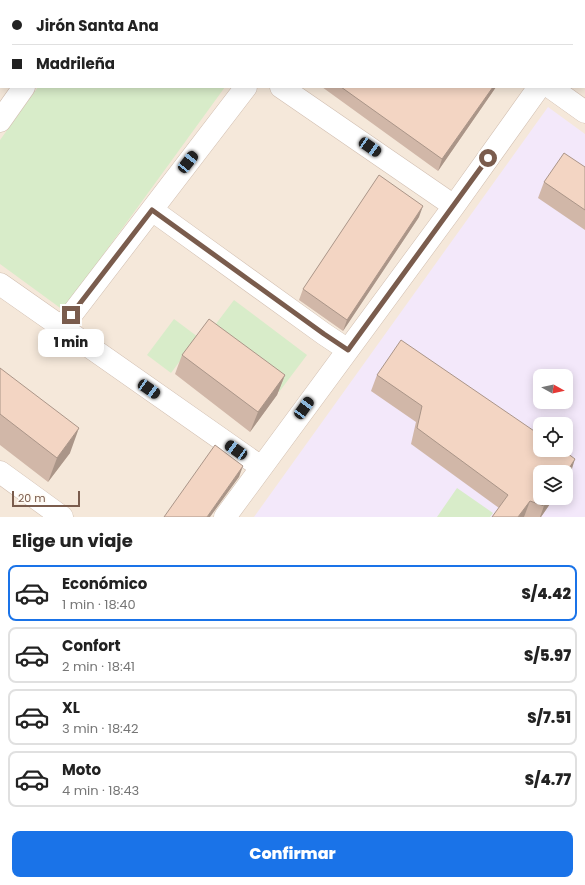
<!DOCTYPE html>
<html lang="es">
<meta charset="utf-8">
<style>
:root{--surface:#fff;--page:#f6f6f6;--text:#222;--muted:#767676;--line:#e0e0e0;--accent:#1a73e8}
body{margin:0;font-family:Poppins,sans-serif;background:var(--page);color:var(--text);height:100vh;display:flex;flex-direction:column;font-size:15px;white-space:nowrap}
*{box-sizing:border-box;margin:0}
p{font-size:13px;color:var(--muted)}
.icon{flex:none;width:22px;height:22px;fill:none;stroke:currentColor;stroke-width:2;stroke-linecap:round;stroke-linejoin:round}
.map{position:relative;height:517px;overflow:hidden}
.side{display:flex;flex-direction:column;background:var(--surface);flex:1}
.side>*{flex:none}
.banner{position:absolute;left:0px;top:0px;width:585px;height:88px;box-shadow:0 2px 10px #0003;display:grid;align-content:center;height:88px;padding:0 12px;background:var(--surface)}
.needle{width:26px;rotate:98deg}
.fabs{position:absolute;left:533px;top:369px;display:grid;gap:8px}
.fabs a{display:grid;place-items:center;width:40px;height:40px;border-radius:8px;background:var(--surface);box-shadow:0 2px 10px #0003;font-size:20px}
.scale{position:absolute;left:12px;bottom:10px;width:68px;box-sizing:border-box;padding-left:4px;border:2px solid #7a5c4d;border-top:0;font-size:11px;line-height:14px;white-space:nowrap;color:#7a5c4d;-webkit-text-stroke:3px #fffaf3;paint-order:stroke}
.end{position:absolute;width:18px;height:18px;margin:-9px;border:5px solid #7a5c4d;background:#fff;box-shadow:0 0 0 2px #fff}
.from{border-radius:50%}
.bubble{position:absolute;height:28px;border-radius:8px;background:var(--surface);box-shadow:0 2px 10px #0003;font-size:13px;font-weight:800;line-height:28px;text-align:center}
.car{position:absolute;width:12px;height:24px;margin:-12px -6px;border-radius:5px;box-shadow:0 0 3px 1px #0007;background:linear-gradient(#222 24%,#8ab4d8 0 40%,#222 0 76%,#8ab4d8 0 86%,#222 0)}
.banner b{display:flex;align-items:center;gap:14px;height:38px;font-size:15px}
.banner b+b{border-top:1px solid var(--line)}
.banner i{width:10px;height:10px;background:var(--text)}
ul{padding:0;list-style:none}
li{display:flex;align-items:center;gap:12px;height:56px;margin:0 8px 6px;padding:0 4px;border:2px solid var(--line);border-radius:8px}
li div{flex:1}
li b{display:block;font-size:15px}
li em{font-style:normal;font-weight:800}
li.current{border-color:var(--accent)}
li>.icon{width:36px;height:36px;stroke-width:1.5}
h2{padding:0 12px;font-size:18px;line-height:48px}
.primary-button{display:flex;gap:8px;margin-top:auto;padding:8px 12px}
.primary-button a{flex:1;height:46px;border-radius:8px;background:var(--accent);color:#fff;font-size:16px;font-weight:800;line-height:46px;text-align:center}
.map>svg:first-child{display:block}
.residential{fill:#f5e8da;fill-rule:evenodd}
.education{fill:#f3e8fa;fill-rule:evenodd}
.green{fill:#d8ecc9}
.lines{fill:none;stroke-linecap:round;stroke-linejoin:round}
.minor-casing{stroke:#d1beb0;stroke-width:23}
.minor{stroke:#fff;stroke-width:22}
.wall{fill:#d1b7a8}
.shaded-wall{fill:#aa9588}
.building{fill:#f3d5c3;stroke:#aa9588}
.route{stroke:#7a5c4d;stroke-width:5}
</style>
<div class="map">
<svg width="585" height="517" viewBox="0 0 585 517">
<rect width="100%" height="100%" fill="#fdf6ec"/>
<path class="residential" d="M 0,0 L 585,0 L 585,517 L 0,517 ZM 1,1 L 584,1 L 584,87 L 1,87 ZM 540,376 L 566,376 L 566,402 L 540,402 ZM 540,424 L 566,424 L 566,450 L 540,450 ZM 540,472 L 566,472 L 566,498 L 540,498 Z"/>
<path class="education" d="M 548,107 L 585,134 L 585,517 L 254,517 ZM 540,376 L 566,376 L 566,402 L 540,402 ZM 540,424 L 566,424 L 566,450 L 540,450 ZM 540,472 L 566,472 L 566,498 L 540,498 Z"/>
<path class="green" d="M 38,87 L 225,87 L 63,310 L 0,264 L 0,140 Z
M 234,300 L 307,355 L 279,392 L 206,337 Z
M 174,319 L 198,337 L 171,373 L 147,355 Z
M 457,488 L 493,513 L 490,517 L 437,517 Z"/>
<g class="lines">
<g class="minor-casing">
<path id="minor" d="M 157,0 L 158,1
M 427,0 L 428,1
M 88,1 L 89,0
M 281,87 L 454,206
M 550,87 L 585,112
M 0,121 L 24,87
M 152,210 L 324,334 L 348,350
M 0,284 L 261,467
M 62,327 L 246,87
M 0,472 L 62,517
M 225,517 L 454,206 L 539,87"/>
</g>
<use href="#minor" class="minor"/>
</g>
<path class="wall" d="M 201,0 L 395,0 L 397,1 L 202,1 Z
M 497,0 L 585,0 L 585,85 L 584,84 L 584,1 L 496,1 Z
M 322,87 L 496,87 L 438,171 Z
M 585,167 L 585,230 L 538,198 L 544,182 Z
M 419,217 L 343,331 L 299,300 L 303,289 Z
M 182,355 L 285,375 L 277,395 L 250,432 L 175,374 Z
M 0,368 L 70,453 L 48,482 L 0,445 Z
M 377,375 L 570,475 L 540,498 L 554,498 L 541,517 L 492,517 L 499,508 L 411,444 L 416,422 L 371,391 Z"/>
<path class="shaded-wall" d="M 493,87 L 496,87 L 438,171 L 442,159 Z
M 423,206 L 419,217 L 343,331 L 347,320 Z
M 285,375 L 277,395 L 250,432 L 258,412 Z
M 79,428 L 70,453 L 48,482 L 57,458 Z
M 575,459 L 570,475 L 566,480 L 566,473 Z
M 243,466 L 239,477 L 210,517 L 207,517 Z
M 549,498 L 554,498 L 541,517 L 540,517 L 544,506 Z
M 530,501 L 524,517 L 518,517 Z"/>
<path class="building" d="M 221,0 L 395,0 L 397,1 L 223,1 Z
M 509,0 L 585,0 L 585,54 L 584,53 L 584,1 L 511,1 Z
M 341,87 L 493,87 L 442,159 Z
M 564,153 L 585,167 L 585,210 L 544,182 Z
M 379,175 L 423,206 L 347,320 L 303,289 Z
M 209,319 L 285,375 L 258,412 L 182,355 Z
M 401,340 L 540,435 L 540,450 L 563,450 L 575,459 L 566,473 L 566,472 L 540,472 L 540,498 L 549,498 L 544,506 L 530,501 L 518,517 L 492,517 L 508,495 L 417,428 L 422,406 L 377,375 Z
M 0,368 L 79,428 L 57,458 L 0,414 Z
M 215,445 L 243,466 L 207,517 L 164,517 Z"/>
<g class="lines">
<path class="route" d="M 71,315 L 152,210 L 324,334 L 348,350 L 488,158"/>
</g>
</svg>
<div class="fabs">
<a><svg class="needle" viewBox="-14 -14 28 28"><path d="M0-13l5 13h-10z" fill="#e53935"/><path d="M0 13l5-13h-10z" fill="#767676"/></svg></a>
<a><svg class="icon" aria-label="locate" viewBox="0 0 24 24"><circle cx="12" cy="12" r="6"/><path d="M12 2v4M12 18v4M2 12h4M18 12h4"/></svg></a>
<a><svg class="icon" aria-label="layers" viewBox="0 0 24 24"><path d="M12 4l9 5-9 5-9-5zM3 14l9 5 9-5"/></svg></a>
</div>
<div class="scale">20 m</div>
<i class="end from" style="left:488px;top:158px"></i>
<i class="end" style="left:71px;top:315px"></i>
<div class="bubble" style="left:38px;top:329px;width:66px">1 min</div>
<i class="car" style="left:370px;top:147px;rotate:124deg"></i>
<i class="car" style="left:188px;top:162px;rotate:38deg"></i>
<i class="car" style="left:149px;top:389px;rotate:125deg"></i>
<i class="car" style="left:304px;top:408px;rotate:36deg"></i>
<i class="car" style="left:236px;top:450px;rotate:305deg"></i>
<div class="banner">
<b><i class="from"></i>Jirón Santa Ana</b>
<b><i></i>Madrileña</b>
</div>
</div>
<section class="side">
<h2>Elige un viaje</h2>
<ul>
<li class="current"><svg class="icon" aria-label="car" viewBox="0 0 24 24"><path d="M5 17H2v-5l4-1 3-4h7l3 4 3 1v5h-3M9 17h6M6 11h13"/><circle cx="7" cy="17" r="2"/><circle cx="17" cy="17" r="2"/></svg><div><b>Económico</b><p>1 min · 18:40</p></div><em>S/4.42</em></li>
<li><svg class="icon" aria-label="car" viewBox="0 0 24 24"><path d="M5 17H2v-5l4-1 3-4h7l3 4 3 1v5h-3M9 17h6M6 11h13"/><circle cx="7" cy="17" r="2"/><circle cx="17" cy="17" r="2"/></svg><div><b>Confort</b><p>2 min · 18:41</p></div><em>S/5.97</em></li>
<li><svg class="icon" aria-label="car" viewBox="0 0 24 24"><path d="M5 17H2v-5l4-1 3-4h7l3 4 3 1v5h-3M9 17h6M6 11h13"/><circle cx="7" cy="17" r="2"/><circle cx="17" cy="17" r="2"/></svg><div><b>XL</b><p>3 min · 18:42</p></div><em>S/7.51</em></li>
<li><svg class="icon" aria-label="car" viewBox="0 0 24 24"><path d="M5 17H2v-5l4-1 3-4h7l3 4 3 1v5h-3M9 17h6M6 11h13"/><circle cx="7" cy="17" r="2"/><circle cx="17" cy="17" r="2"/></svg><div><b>Moto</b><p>4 min · 18:43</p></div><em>S/4.77</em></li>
</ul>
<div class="primary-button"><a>Confirmar</a></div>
</section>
